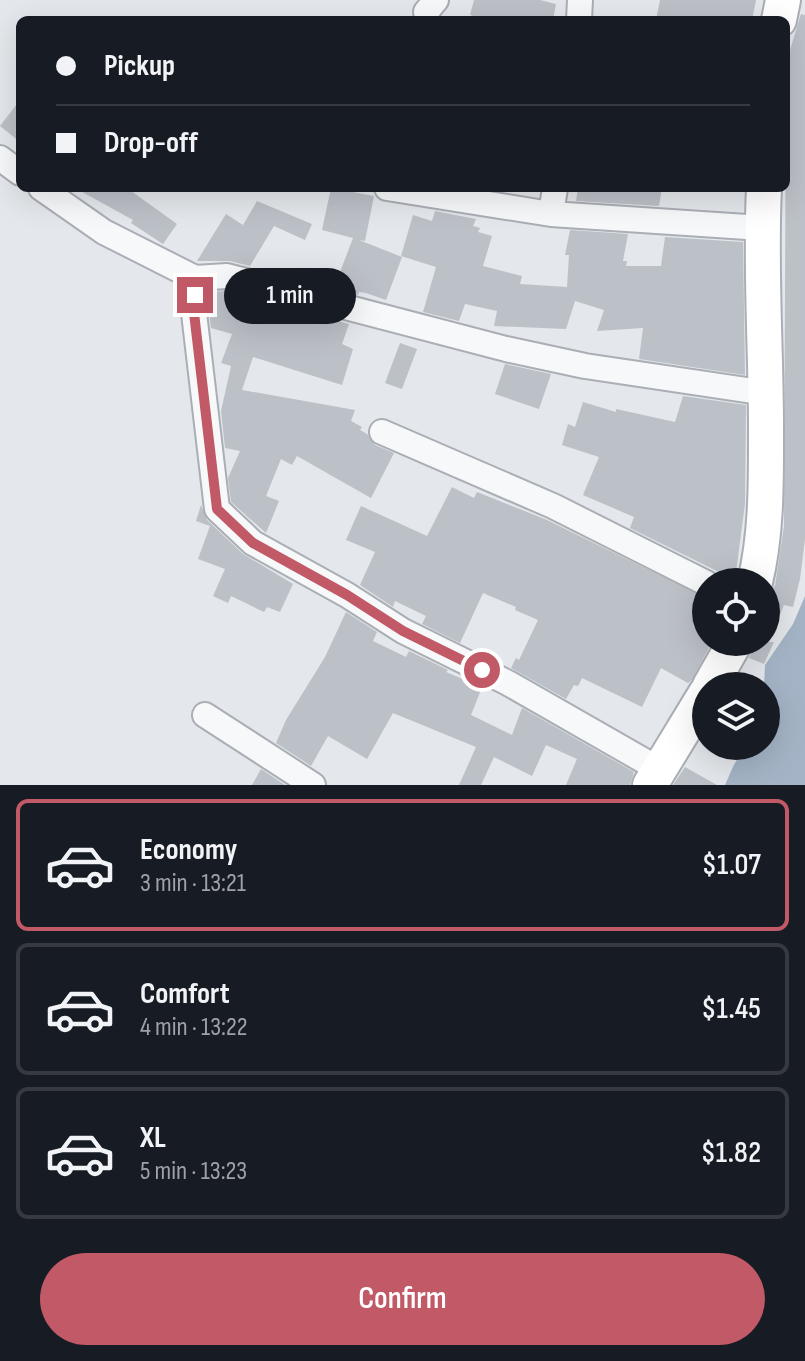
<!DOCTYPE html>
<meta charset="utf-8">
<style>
:root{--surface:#171b24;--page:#242831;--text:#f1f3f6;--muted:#9ea1a6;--line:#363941;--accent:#c15967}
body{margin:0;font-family:"Sofia Sans Condensed",sans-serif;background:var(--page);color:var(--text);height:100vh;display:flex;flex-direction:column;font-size:30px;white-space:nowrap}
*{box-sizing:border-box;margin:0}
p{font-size:26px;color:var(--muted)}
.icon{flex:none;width:44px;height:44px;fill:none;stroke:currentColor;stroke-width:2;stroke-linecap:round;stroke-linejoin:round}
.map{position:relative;height:785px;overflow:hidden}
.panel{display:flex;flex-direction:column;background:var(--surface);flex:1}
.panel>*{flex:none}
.hud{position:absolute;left:16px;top:16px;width:774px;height:176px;border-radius:12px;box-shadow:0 8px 32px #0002;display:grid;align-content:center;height:176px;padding:0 40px;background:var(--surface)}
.buttons{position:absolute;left:692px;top:568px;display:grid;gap:16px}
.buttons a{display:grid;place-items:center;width:88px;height:88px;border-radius:50%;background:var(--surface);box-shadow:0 8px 32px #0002;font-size:40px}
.end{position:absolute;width:36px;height:36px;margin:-18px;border:10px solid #c15967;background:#fff;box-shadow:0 0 0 4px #fff}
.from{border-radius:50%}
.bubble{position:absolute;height:56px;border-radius:28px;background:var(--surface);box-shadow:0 8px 32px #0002;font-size:26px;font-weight:600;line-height:56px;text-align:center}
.hud b{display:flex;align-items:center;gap:28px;height:76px;font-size:30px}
.hud b+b{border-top:2px solid var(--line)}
.hud i{width:20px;height:20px;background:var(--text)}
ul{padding:14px 0 0;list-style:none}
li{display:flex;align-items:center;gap:24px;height:132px;margin:0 16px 12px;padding:0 24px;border:4px solid var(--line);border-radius:12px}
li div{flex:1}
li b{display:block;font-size:30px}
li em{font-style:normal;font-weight:600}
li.active{border-color:var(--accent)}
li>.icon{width:72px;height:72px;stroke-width:1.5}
.primary-button{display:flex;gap:16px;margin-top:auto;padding:16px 40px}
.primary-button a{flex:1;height:92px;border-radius:48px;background:var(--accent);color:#fff;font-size:32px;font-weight:600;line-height:92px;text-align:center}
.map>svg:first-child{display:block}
.water{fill:#a4b4c6}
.building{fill:#bcc0c7}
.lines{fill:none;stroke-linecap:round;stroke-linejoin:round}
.street-casing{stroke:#aaaeb5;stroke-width:28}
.secondary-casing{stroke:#aaaeb5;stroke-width:38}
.street{stroke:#f7f8f9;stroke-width:24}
.secondary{stroke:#fff;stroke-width:34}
.route{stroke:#c15967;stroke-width:10}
</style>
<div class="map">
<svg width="805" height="785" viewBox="0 0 805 785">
<rect width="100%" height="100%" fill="#e4e7eb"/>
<path class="water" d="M 805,596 L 805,785 L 725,785 C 735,763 738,746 766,746 L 768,735 L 766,686 L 764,686 L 765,665 L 793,624 Z"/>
<path class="building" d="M 474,0 L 540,0 L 556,4 L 553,20 L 488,20 L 470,15 Z
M 660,0 L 756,0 L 752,20 L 656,20 Z
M 801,14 L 805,15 L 805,539 L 800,579 L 793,607 L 784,605 L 769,642 L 774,642 L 764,664 L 749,658 L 755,642 L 766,642 L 766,598 L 775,586 L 784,526 L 786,63 Z
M 20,100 L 20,142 L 0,126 Z
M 75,188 L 127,188 L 177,224 L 163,244 L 131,223 L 133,220 Z
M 331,188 L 374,196 L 365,241 L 359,240 L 402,257 L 386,300 L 366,293 L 359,292 L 358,295 L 334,288 L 353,238 L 322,230 Z
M 578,188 L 662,188 L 659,206 L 576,201 Z
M 257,201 L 312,224 L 305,240 L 274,226 L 250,266 L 230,261 L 197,261 L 226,214 L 243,225 Z
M 435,211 L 476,219 L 473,226 L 480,228 L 478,232 L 492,236 L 483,266 L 522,276 L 520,284 L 567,287 L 569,255 L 565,255 L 570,230 L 628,234 L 623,261 L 627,261 L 626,266 L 661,266 L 665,237 L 743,242 L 745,375 L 639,359 L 643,328 L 597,331 L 604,310 L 575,301 L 566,329 L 494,326 L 497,311 L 465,304 L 459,321 L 423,312 L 436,267 L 401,256 L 413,215 L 432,221 Z
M 226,291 L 349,324 L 342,344 L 353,349 L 342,385 L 253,357 L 242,390 L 355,410 L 351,421 L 362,427 L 360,430 L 367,434 L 375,445 L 394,453 L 371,498 L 297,456 L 292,465 L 281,459 L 266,496 L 279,501 L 266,533 L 231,502 L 228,478 L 240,451 L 225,448 L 221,411 L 231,366 L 221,363 L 232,334 L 211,328 L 209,312 L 211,292 Z
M 400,343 L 417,349 L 402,389 L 385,383 Z
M 505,364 L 551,374 L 539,409 L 495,394 Z
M 683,396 L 746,405 L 745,504 L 735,580 L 630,528 L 634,517 L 583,495 L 599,457 L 562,445 L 568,424 L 575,427 L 583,402 L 616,412 L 616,409 L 675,422 Z
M 452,487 L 474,498 L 477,492 L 547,520 L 706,598 L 706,642 L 712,642 L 692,680 L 688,683 L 661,668 L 642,707 L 582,678 L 578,686 L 574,685 L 566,699 L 511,668 L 516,658 L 519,660 L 538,620 L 515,610 L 516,607 L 483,593 L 460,643 L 422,624 L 426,616 L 395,601 L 393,607 L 360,585 L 375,552 L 346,540 L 361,506 L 427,536 Z
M 201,505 L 207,520 L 243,554 L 293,584 L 280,612 L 267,607 L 264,612 L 231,596 L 228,603 L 213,596 L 225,569 L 198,559 L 210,526 L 196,521 Z
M 346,612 L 377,632 L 373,641 L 406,657 L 409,651 L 448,670 L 446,672 L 482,687 L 471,715 L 512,735 L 522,708 L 634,772 L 630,785 L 566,785 L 577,759 L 546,745 L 532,776 L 494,757 L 481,785 L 459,785 L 476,747 L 393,713 L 367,759 L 328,736 L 311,766 L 276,743 L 286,720 L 325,657 Z
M 685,767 L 717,785 L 673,785 Z
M 261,769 L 285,785 L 252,785 Z"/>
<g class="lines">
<g class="street-casing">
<path id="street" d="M 426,12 L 436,0
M 579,20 L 580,0
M 0,158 L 20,173
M 41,188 L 104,232 L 195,278 L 227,276 L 506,349 L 585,366 L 767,393
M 387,188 L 551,214 L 762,228
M 551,214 L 555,188
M 195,278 L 194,313 L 217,509 L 253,543 L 347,595 L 403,631 L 508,683 L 660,770
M 382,432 L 553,506 L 706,583
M 205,715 L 313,785"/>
</g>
<g class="secondary-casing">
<path id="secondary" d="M 779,20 L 783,0
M 755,582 C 767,532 766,479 766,428 C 766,348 760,268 764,188
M 710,686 L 735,642
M 650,785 L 706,693"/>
</g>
<use href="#street" class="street"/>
<use href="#secondary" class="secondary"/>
</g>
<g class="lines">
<path class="route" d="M 195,295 L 194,313 L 217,509 L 253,543 L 347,595 L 403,631 L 482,670"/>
</g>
</svg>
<div class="buttons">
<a><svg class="icon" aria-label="locate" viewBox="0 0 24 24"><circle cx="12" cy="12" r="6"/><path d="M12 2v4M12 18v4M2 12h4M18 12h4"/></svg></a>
<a><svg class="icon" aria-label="layers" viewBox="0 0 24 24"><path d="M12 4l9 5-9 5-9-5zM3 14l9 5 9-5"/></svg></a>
</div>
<i class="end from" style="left:482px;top:670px"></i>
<i class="end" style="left:195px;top:295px"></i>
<div class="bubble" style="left:224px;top:268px;width:132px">1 min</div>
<div class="hud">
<b><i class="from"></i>Pickup</b>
<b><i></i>Drop-off</b>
</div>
</div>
<section class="panel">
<ul>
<li class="active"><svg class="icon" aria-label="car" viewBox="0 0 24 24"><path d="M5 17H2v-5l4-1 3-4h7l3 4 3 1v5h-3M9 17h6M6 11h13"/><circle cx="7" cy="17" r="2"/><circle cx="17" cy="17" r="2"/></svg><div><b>Economy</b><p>3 min · 13:21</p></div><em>$1.07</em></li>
<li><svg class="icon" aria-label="car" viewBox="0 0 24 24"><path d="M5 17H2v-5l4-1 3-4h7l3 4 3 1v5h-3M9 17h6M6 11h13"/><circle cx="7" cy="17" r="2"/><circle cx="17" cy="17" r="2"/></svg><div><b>Comfort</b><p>4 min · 13:22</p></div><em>$1.45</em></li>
<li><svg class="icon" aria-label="car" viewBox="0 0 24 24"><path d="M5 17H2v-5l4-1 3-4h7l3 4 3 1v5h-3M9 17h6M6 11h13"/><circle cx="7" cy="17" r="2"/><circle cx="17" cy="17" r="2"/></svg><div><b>XL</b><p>5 min · 13:23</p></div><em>$1.82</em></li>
</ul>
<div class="primary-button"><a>Confirm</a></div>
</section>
